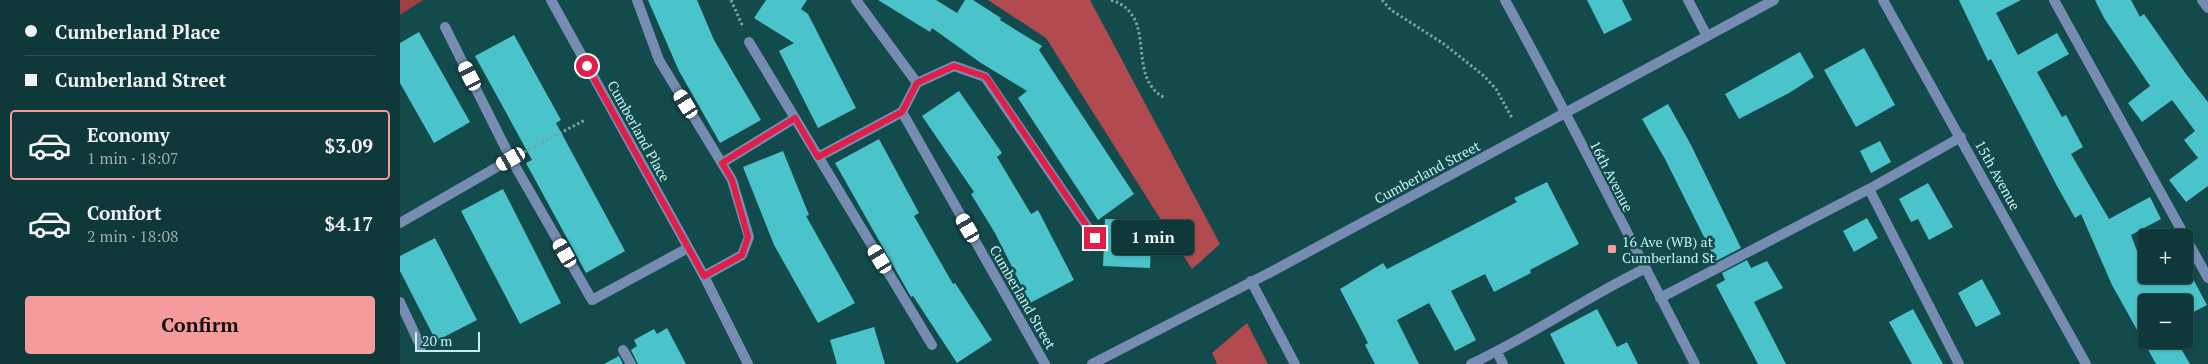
<!DOCTYPE html>
<meta charset="utf-8">
<style>
:root{--surface:#0e3839;--page:#1c4344;--text:#f1f3f6;--muted:#9bacae;--line:#2e5253;--accent:#f59b9b}
body{margin:0;font-family:"PT Serif",serif;background:var(--page);color:var(--text);height:100vh;display:flex;flex-direction:column;font-size:19px;white-space:nowrap}
*{box-sizing:border-box;margin:0}
p{font-size:16px;color:var(--muted)}
.icon{flex:none;width:28px;height:28px;fill:none;stroke:currentColor;stroke-width:2;stroke-linecap:round;stroke-linejoin:round}
.map{position:relative;flex:1;overflow:hidden}
.side{display:flex;flex-direction:column;background:var(--surface);width:400px}
.side>*{flex:none}
.banner{display:grid;align-content:center;height:110px;padding:0 25px;background:var(--surface)}
.buttons{position:absolute;left:1738px;top:229px;display:grid;gap:10px}
.buttons a{display:grid;place-items:center;width:55px;height:55px;border-radius:5px;background:var(--surface);box-shadow:0 1px 4px #0004,0 0 0 1px var(--line);font-size:25px}
.scale{position:absolute;left:15px;bottom:12px;width:65px;box-sizing:border-box;padding-left:5px;border:2px solid #c4f0f2;border-top:0;font-size:14px;line-height:18px;white-space:nowrap;color:#c4f0f2;-webkit-text-stroke:4px #134a4c;paint-order:stroke}
.end{position:absolute;width:22px;height:22px;margin:-11px;border:6px solid #e11d48;background:#fff;box-shadow:0 0 0 2px #fff}
.from{border-radius:50%}
.bubble{position:absolute;height:35px;border-radius:5px;background:var(--surface);box-shadow:0 1px 4px #0004,0 0 0 1px var(--line);font-size:16px;font-weight:700;line-height:35px;text-align:center}
.car{position:absolute;width:15px;height:30px;margin:-15px -8px;border-radius:6px;box-shadow:0 0 4px 1px #0007;background:linear-gradient(#fff 24%,#345 0 40%,#fff 0 76%,#345 0 86%,#fff 0)}
.banner b{display:flex;align-items:center;gap:18px;height:48px;font-size:19px}
.banner b+b{border-top:1px solid var(--line)}
.banner i{width:12px;height:12px;background:var(--text)}
ul{padding:0;list-style:none}
li{display:flex;align-items:center;gap:15px;height:70px;margin:0 10px 8px;padding:0 15px;border:2px solid transparent;border-radius:5px}
li div{flex:1}
li b{display:block;font-size:19px}
li em{font-style:normal;font-weight:700}
li.on{border-color:var(--accent)}
li>.icon{width:45px;height:45px;stroke-width:1.5}
.action{display:flex;gap:10px;margin-top:auto;padding:10px 25px}
.action a{flex:1;height:58px;border-radius:5px;background:var(--accent);color:#111;font-size:20px;font-weight:700;line-height:58px;text-align:center}
main{display:flex;flex:1;min-height:0}
.map>svg:first-child{display:block}
.green{fill:#a03f44}
.forest{fill:#b14b4f}
.building{fill:#4ac4ca}
.lines{fill:none;stroke-linecap:round;stroke-linejoin:round}
.path{stroke:#73a4a6;stroke-width:3;stroke-dasharray:2.5 2.5;stroke-linecap:butt}
.service{stroke:#768cb0;stroke-width:10}
.minor{stroke:#768cb0;stroke-width:10}
.tertiary{stroke:#768cb0;stroke-width:10}
.route{stroke:#e11d48;stroke-width:6}
.poi-dot{fill:#f59b9b;stroke:#134a4c;stroke-width:2}
.labels{text-anchor:middle;dominant-baseline:central;stroke-width:5;stroke-linejoin:round;paint-order:stroke}
.street-label{font-size:14px;fill:#c4f0f2;stroke:#134a4c}
.poi-label{font-size:14px;fill:#c4f0f2;stroke:#134a4c;text-anchor:start}
</style>
<main>
<section class="side">
<div class="banner">
<b><i class="from"></i>Cumberland Place</b>
<b><i></i>Cumberland Street</b>
</div>
<ul>
<li class="on"><svg class="icon" aria-label="car" viewBox="0 0 24 24"><path d="M5 17H2v-5l4-1 3-4h7l3 4 3 1v5h-3M9 17h6M6 11h13"/><circle cx="7" cy="17" r="2"/><circle cx="17" cy="17" r="2"/></svg><div><b>Economy</b><p>1 min · 18:07</p></div><em>$3.09</em></li>
<li><svg class="icon" aria-label="car" viewBox="0 0 24 24"><path d="M5 17H2v-5l4-1 3-4h7l3 4 3 1v5h-3M9 17h6M6 11h13"/><circle cx="7" cy="17" r="2"/><circle cx="17" cy="17" r="2"/></svg><div><b>Comfort</b><p>2 min · 18:08</p></div><em>$4.17</em></li>
</ul>
<div class="action"><a>Confirm</a></div>
</section>
<div class="map">
<svg width="1808" height="364" viewBox="0 0 1808 364">
<rect width="100%" height="100%" fill="#134a4c"/>
<path class="green" d="M 0,0 L 23,0 L 0,15 Z"/>
<path class="forest" d="M 588,0 L 690,0 L 820,244 L 792,269 L 646,38 Z
M 847,323 L 868,364 L 817,364 L 812,353 Z"/>
<path class="building" d="M 248,0 L 297,0 L 314,40 L 361,120 L 320,143 L 279,71 Z
M 366,0 L 407,0 L 401,9 L 408,14 L 456,108 L 418,128 L 379,51 L 394,43 L 354,18 Z
M 478,0 L 536,0 L 557,13 L 565,0 L 573,0 L 601,18 L 600,20 L 642,46 L 639,50 L 734,194 L 698,220 L 618,98 L 627,91 L 581,63 L 532,28 L 530,32 Z
M 1187,0 L 1222,0 L 1232,20 L 1204,34 Z
M 1559,0 L 1621,0 L 1596,13 L 1618,55 L 1657,33 L 1669,54 L 1637,72 L 1662,117 L 1666,115 L 1683,147 L 1671,154 L 1709,219 L 1750,197 L 1761,219 L 1731,235 L 1746,275 L 1784,275 L 1784,262 L 1807,305 L 1784,317 L 1784,302 L 1746,302 L 1746,340 L 1776,340 L 1790,364 L 1756,364 L 1712,285 L 1681,214 L 1675,218 L 1657,186 L 1591,59 L 1588,61 Z
M 1695,0 L 1731,0 L 1740,17 L 1744,14 L 1786,74 L 1808,102 L 1808,186 L 1786,202 L 1769,180 L 1798,158 L 1784,140 L 1795,131 L 1772,100 L 1742,122 L 1728,103 L 1750,86 L 1704,18 Z
M 19,32 L 70,122 L 34,143 L 0,83 L 0,43 Z
M 114,35 L 161,120 L 156,123 L 225,251 L 186,273 L 126,163 L 132,160 L 75,56 Z
M 1464,48 L 1495,105 L 1456,127 L 1424,70 Z
M 1400,52 L 1414,77 L 1389,93 L 1339,119 L 1325,94 Z
M 559,91 L 602,153 L 597,157 L 631,214 L 638,210 L 674,280 L 630,303 L 595,233 L 571,194 L 574,192 L 522,116 Z
M 1268,104 L 1291,145 L 1341,248 L 1316,261 L 1265,159 L 1242,119 Z
M 479,139 L 519,213 L 514,216 L 553,284 L 555,283 L 592,340 L 557,363 L 513,296 L 511,297 L 435,163 Z
M 1480,141 L 1491,162 L 1471,173 L 1460,151 Z
M 383,151 L 409,215 L 406,216 L 455,303 L 418,323 L 374,245 L 343,167 Z
M 1147,182 L 1179,244 L 1130,270 L 1131,273 L 1094,292 L 1085,274 L 1051,291 L 1076,340 L 1055,351 L 1029,303 L 997,320 L 1019,364 L 975,364 L 965,345 L 968,343 L 940,289 L 983,263 L 987,269 L 1040,242 L 1117,202 L 1114,198 Z
M 1528,183 L 1553,227 L 1529,240 L 1518,219 L 1511,222 L 1499,199 Z
M 103,189 L 161,303 L 120,324 L 61,211 Z
M 1467,218 L 1478,238 L 1454,252 L 1443,231 Z
M 705,219 L 752,220 L 750,268 L 703,266 Z
M 35,238 L 77,320 L 36,341 L 0,271 L 0,256 Z
M 1347,260 L 1351,268 L 1367,261 L 1383,288 L 1354,302 L 1386,364 L 1358,364 L 1316,285 L 1325,280 L 1322,273 Z
M 1582,279 L 1601,314 L 1576,327 L 1558,293 Z
M 1197,309 L 1217,347 L 1227,342 L 1238,364 L 1165,364 L 1150,334 Z
M 1513,309 L 1543,364 L 1512,364 L 1489,322 Z
M 474,327 L 485,364 L 437,364 L 430,340 Z
M 267,328 L 286,364 L 238,364 L 231,350 L 237,346 L 234,340 L 254,329 L 257,334 Z
M 219,356 L 223,364 L 204,364 Z"/>
<g class="lines">
<path class="path" d="M 331,0 L 343,27
M 711,0 C 760,15 724,77 765,98
M 982,0 L 991,10 L 1044,44 L 1084,76 L 1096,89 L 1112,118
M 124,152 L 185,120"/>
<path class="service" d="M 237,0 L 259,60 L 332,180 L 349,237 L 342,255 L 304,276
M 456,0 L 517,83
M 1288,0 L 1307,36
M 1654,0 L 1808,278
M 45,27 L 111,159 L 192,300 L 288,248
M 349,42 L 532,345
M 502,112 L 645,364
M 418,157 L 502,112 L 517,83 L 554,66 L 585,77 L 695,238
M 322,163 L 395,118
M 1469,189 L 1559,364
M 0,223 L 111,159
M 1260,298 L 1469,189 L 1561,137
M 0,302 L 21,347
M 223,350 L 231,364
M 1097,352 L 1103,364
M 1071,364 C 1131,336 1185,298 1244,269"/>
<path class="minor" d="M 151,0 L 304,276 L 348,364
M 1483,0 L 1686,364
M 1802,0 L 1808,8
M 851,281 L 895,364
M 692,364 L 871,272 L 1165,113"/>
<path class="tertiary" d="M 1105,0 C 1171,120 1232,243 1295,364
M 1165,113 L 1374,0"/>
</g>
<g class="lines">
<path class="route" d="M 187,66 L 304,276 L 342,255 L 348,237 L 332,180 L 322,163 L 395,118 L 418,157 L 502,112 L 517,83 L 554,66 L 586,77 L 695,238"/>
</g>
<rect class="poi-dot" x="1207" y="244" width="10" height="10" rx="2.5"/>
<g class="labels">
<g class="street-label">
<text transform="translate(239 131) rotate(61)">Cumberland Place</text>
<text transform="translate(1027 172) rotate(-28)">Cumberland Street</text>
<text transform="translate(1598 175) rotate(61)">15th Avenue</text>
<text transform="translate(1212 176) rotate(63)">16th Avenue</text>
<text transform="translate(623 297) rotate(60)">Cumberland Street</text>
</g>
<g class="poi-label">
<text x="1222" y="241">16 Ave (WB) at<tspan x="1222" dy="16">Cumberland St</tspan></text>
</g>
</g>
</svg>
<div class="buttons">
<a>+</a>
<a>−</a>
</div>
<div class="scale">20 m</div>
<i class="end from" style="left:187px;top:66px"></i>
<i class="end" style="left:695px;top:238px"></i>
<div class="bubble" style="left:712px;top:220px;width:82px">1 min</div>
<i class="car" style="left:70px;top:76px;rotate:333deg"></i>
<i class="car" style="left:286px;top:104px;rotate:328deg"></i>
<i class="car" style="left:111px;top:159px;rotate:240deg"></i>
<i class="car" style="left:568px;top:228px;rotate:330deg"></i>
<i class="car" style="left:165px;top:253px;rotate:330deg"></i>
<i class="car" style="left:480px;top:259px;rotate:329deg"></i>
</div>
</main>
